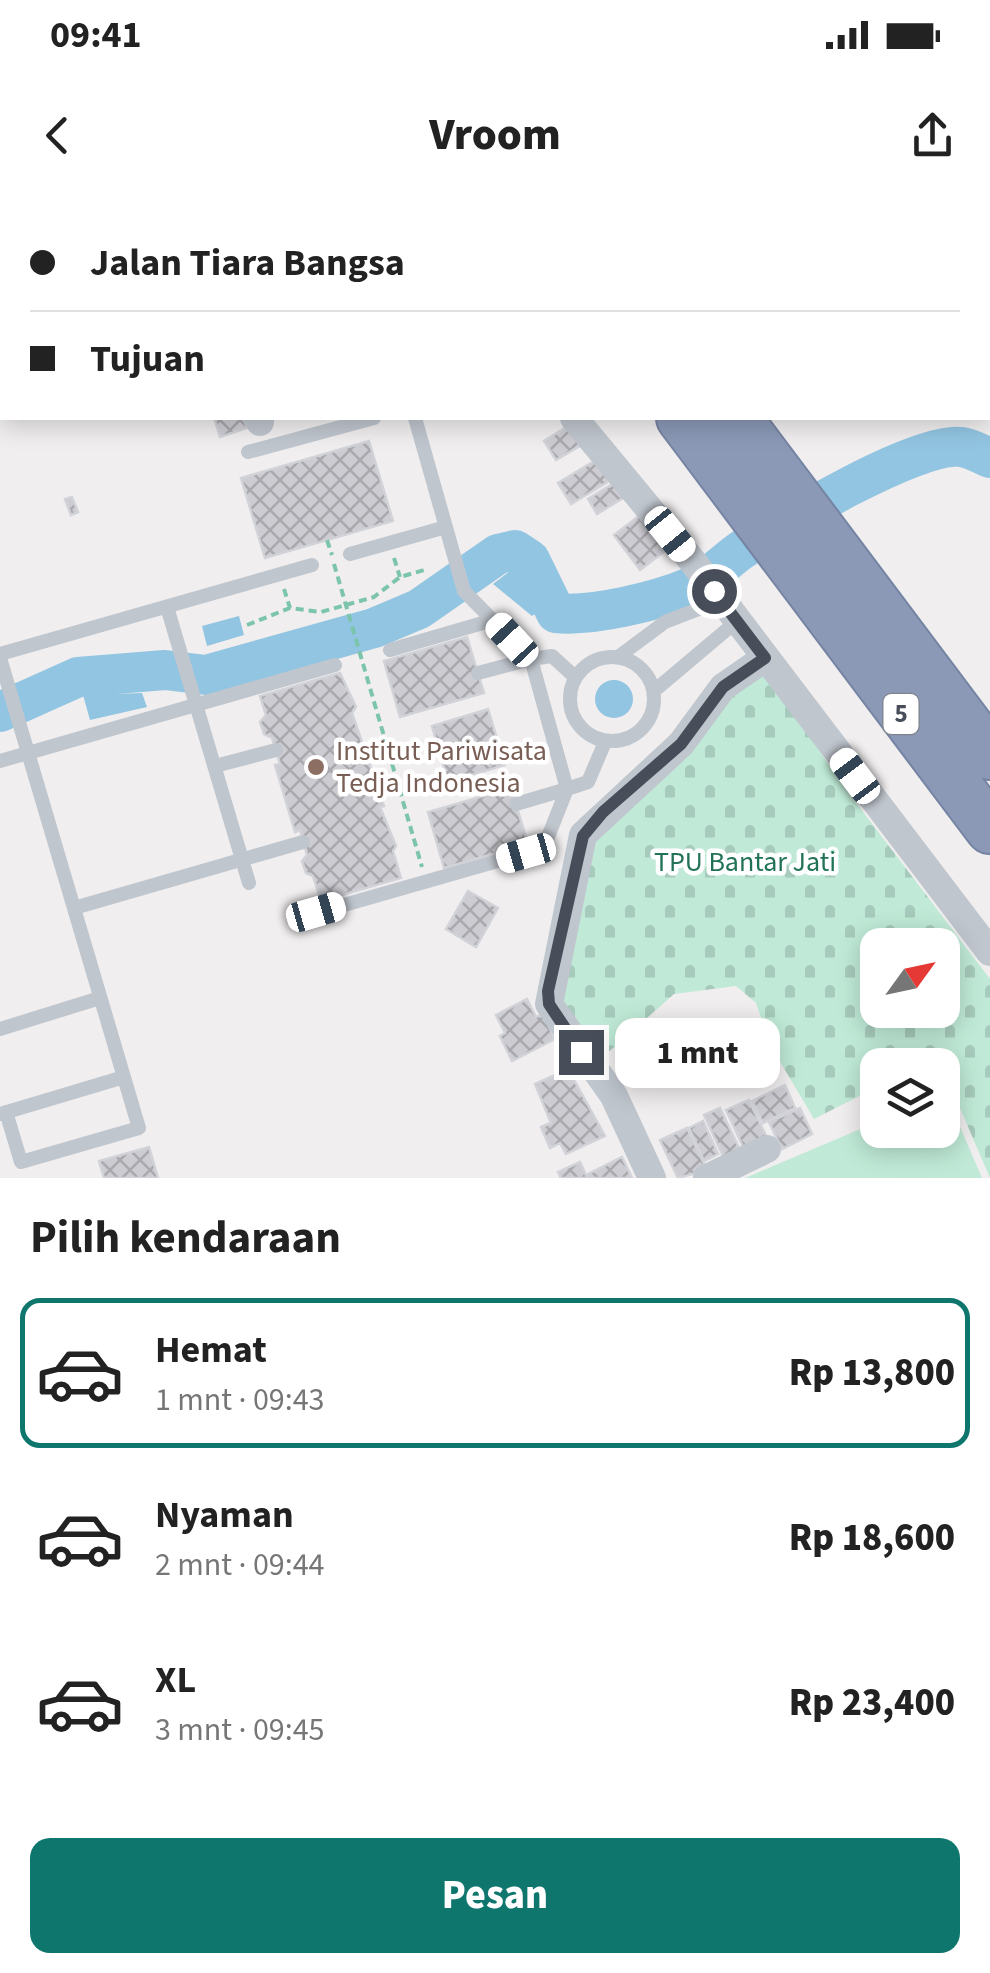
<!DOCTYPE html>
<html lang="id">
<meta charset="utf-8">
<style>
:root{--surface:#fff;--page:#f6f6f6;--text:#222;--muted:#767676;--line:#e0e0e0;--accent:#0f766e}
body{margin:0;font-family:"Source Sans 3",sans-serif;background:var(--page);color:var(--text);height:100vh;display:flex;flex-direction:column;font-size:38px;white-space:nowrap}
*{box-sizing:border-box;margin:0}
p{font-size:32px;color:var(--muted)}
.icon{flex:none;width:55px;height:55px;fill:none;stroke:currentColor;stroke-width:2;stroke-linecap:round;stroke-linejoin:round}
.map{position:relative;height:978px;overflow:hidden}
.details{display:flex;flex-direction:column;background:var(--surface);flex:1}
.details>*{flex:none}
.top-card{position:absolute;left:0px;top:0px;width:990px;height:220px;box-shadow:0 5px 25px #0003;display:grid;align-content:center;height:220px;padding:0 30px;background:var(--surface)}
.needle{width:65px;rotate:57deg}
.buttons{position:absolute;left:860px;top:728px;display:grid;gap:20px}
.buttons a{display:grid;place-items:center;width:100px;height:100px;border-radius:20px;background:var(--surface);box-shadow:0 5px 25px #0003;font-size:50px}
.end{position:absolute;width:45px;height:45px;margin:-22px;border:12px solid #484e59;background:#fff;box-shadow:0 0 0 5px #fff}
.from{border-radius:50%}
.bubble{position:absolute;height:70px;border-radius:20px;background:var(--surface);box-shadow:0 5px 25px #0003;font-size:32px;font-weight:800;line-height:70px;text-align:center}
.car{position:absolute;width:30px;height:60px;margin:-30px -15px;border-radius:12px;box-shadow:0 0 8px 2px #0007;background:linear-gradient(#fff 24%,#345 0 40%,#fff 0 76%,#345 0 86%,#fff 0)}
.top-card b{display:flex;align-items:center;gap:35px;height:95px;font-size:38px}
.top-card b+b{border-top:2px solid var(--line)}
.top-card i{width:25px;height:25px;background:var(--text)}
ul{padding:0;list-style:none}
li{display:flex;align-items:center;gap:30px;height:150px;margin:0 20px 15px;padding:0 10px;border:5px solid transparent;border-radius:20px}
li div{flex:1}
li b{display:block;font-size:38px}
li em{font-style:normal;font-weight:800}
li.on{border-color:var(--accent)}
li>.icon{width:90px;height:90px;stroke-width:1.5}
h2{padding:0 30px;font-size:45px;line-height:120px}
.cta{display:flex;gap:20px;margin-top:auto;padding:20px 30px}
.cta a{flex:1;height:115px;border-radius:20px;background:var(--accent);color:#fff;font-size:40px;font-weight:800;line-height:115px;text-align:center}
.status{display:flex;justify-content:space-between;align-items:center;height:70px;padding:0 50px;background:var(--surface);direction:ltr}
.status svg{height:28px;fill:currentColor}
header{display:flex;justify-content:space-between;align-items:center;height:130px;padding:0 30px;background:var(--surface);font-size:45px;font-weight:800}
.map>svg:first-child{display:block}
.cemetery{fill:url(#cemetery-stones);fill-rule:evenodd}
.green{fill:#c0ead7}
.water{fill:#92c5e2}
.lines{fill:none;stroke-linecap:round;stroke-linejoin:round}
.river{stroke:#92c5e2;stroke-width:40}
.building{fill:url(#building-cross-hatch);stroke:#d2d3d9;stroke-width:2.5}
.motorway-casing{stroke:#7684a3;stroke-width:52}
.path{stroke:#7cc4ac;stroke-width:4;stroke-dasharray:8 5;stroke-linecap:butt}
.service{stroke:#c0c6ce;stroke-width:14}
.minor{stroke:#c0c6ce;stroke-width:28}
.motorway{stroke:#8b99b7;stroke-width:48}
.route{stroke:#484e59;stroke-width:12}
.education-dot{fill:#8d6e63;stroke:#fff;stroke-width:4}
.labels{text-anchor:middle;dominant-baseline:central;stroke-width:9;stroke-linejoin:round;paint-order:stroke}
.shield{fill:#fff;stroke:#7f838b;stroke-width:2.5}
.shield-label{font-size:25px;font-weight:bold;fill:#484e59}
.education-label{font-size:28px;fill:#785e54;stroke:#fff;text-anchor:start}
.park-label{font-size:28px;fill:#217257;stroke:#fff}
</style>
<div class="status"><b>09:41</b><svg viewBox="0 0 49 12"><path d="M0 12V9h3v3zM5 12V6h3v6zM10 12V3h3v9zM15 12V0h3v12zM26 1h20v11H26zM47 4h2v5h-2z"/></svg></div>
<header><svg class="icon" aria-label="back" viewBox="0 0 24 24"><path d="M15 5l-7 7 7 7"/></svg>Vroom<svg class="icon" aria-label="share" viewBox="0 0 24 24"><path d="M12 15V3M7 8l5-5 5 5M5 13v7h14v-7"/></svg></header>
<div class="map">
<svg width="990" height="978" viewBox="0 0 990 978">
<defs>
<pattern id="cemetery-stones" width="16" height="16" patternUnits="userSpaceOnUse" patternTransform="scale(2.5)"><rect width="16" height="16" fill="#c0ead7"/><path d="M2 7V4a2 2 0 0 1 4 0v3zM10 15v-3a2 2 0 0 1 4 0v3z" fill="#a6cabb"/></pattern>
<pattern id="building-cross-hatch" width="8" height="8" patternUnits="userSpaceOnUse" patternTransform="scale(2.5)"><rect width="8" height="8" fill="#ccccd2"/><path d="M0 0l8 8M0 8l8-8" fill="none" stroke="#a8a8ad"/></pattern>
</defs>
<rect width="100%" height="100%" fill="#f0eeee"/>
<path class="cemetery" d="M 764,465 L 838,579 L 990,779 L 990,978 L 938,857 L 922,865 L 878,865 L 877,887 L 814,919 L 772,848 L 756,803 L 736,786 L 674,794 L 604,856 L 555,798 L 595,629 L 712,510 ZM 878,745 L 942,745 L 942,810 L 878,810 Z"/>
<path class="green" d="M 946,894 L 982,978 L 745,978 L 877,922 L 878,930 L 942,930 Z"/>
<path class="water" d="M 757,0 L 990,0 L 990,155 L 988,2 Z
M 514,368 L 541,409 L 532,416 L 493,384 Z
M 239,416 L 244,435 L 207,446 L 202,426 Z
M595 499a19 19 0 1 1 38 0a19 19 0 1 1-38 0Z
M 142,493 L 147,507 L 90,520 L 83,495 Z"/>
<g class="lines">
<path class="river" d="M 0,512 L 78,477 L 165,470 L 206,475 L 374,428 L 419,409 L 498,354 L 515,350 L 530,360 L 556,413 C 592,417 657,401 691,387 C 711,378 723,363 740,351 C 779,324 918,241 961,247 C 970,248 981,254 990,258"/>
</g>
<path class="building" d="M 18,0 L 72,0 L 72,2 L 19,2 Z
M 214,218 L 244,218 L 247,228 L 220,237 Z
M 576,221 L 588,241 L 556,260 L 544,241 Z
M 369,241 L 393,321 L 265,358 L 241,278 Z
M 596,260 L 609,281 L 571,304 L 558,283 Z
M 619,280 L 628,295 L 597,314 L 588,299 Z
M 72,297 L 78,312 L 71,315 L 65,299 Z
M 639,316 L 665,351 L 640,370 L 614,335 Z
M 467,437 L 484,493 L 400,517 L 384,461 Z
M 340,473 L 356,507 L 352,513 L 384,606 L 380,607 L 396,646 L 393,651 L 401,678 L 321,701 L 313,676 L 306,673 L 302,661 L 307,655 L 300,630 L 295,632 L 275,565 L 280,564 L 272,538 L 264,534 L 260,522 L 266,515 L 260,496 Z
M 488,509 L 505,565 L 448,582 L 432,526 Z
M 511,588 L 528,644 L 444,668 L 428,612 Z
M 468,691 L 498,708 L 476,747 L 446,729 Z
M 527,799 L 536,817 L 543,814 L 555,839 L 512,861 L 500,836 L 505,833 L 496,815 Z
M 568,869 L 605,936 L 566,954 L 560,943 L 550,948 L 541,927 L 551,923 L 535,884 Z
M 785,885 L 795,908 L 763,923 L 752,901 Z
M 749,900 L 768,940 L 745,951 L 726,910 Z
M 720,908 L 740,950 L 724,958 L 704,915 Z
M 800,908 L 812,934 L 782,949 L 769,922 Z
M 703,921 L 718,954 L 704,961 L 689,928 Z
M 687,928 L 707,970 L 678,978 L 660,940 Z
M 149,947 L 158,978 L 104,978 L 99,961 Z
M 622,957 L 632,978 L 561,978 L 558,972 L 580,962 L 586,975 Z"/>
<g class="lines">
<g class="motorway-casing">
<path id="motorway" d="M 527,0 L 528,2
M 583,0 L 585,2
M 681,218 L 990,629
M 737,218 L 990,555"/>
</g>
<path class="path" d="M 327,340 L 332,355
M 394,358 L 400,377
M 334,364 L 422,667
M 284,389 L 290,408
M 247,425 L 290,408 L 321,412 L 374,397 L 400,377 L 424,370"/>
<path class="service" d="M 415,218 L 464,391 L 531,459 L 552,456 L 575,477
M 248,252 L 374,218
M 350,354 L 446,327
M 167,407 L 249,683
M 390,450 L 493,420
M 0,454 L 312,365
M 618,457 L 665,422 L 722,400
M570 499a42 42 0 1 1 84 0a42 42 0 1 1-84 0Z
M 0,458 L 139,928 L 21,962 L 6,912
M 478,473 L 531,459 L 567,589 L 516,604
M 654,491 L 737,421
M 0,561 L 335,465
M 215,566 L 276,550
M 74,708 L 303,642
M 316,713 L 526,653 L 548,637 L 567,589 L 588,582 L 605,542
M 0,829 L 100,798
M 0,914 L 124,877"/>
<path class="minor" d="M 14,0 L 15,2
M 135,0 L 137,2
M 415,0 L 417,2
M 83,2 L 91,0
M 328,2 L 329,0
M 258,218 L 260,222
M 574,218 L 694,363 L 990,752
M 652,978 L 614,896 L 549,804 L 583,635 L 681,544 L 723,487 L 765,458
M 707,978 L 767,949"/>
<use href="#motorway" class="motorway"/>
</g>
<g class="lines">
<path class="route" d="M 581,852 L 549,804 L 548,791 L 583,636 L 603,612 L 681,544 L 723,487 L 765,458 L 714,391"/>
</g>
<circle class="education-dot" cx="316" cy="567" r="10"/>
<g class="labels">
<rect class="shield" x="883.5" y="494" width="35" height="40" rx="8"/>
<g class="shield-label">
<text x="901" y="514">5</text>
</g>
<g class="education-label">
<text x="336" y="551">Institut Pariwisata<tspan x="336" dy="32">Tedja Indonesia</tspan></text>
</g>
<g class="park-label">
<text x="745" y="662">TPU Bantar Jati</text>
</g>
</g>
</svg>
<div class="buttons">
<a><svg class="needle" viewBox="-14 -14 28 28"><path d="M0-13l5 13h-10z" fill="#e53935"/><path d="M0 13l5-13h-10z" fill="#767676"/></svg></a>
<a><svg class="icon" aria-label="layers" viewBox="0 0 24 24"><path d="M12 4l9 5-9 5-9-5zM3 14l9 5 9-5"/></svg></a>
</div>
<i class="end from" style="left:714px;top:391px"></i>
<i class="end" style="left:581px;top:852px"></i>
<div class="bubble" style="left:615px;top:818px;width:165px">1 mnt</div>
<i class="car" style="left:670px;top:334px;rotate:141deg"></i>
<i class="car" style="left:512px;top:440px;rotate:317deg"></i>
<i class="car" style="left:855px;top:576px;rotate:323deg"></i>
<i class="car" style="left:526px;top:653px;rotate:254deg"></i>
<i class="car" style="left:316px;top:712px;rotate:74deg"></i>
<div class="top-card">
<b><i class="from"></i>Jalan Tiara Bangsa</b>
<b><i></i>Tujuan</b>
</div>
</div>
<section class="details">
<h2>Pilih kendaraan</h2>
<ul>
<li class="on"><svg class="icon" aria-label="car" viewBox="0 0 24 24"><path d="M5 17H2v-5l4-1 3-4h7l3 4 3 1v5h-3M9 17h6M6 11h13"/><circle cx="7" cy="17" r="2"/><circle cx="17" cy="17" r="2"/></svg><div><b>Hemat</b><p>1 mnt · 09:43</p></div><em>Rp 13,800</em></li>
<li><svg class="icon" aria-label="car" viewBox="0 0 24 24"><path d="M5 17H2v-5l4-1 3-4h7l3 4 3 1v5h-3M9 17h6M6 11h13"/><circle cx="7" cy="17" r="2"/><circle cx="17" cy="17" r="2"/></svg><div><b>Nyaman</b><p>2 mnt · 09:44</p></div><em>Rp 18,600</em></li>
<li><svg class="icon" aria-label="car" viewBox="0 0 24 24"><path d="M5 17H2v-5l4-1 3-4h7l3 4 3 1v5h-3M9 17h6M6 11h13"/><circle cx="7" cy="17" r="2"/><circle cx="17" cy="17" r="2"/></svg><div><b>XL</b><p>3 mnt · 09:45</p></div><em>Rp 23,400</em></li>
</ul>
<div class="cta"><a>Pesan</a></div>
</section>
